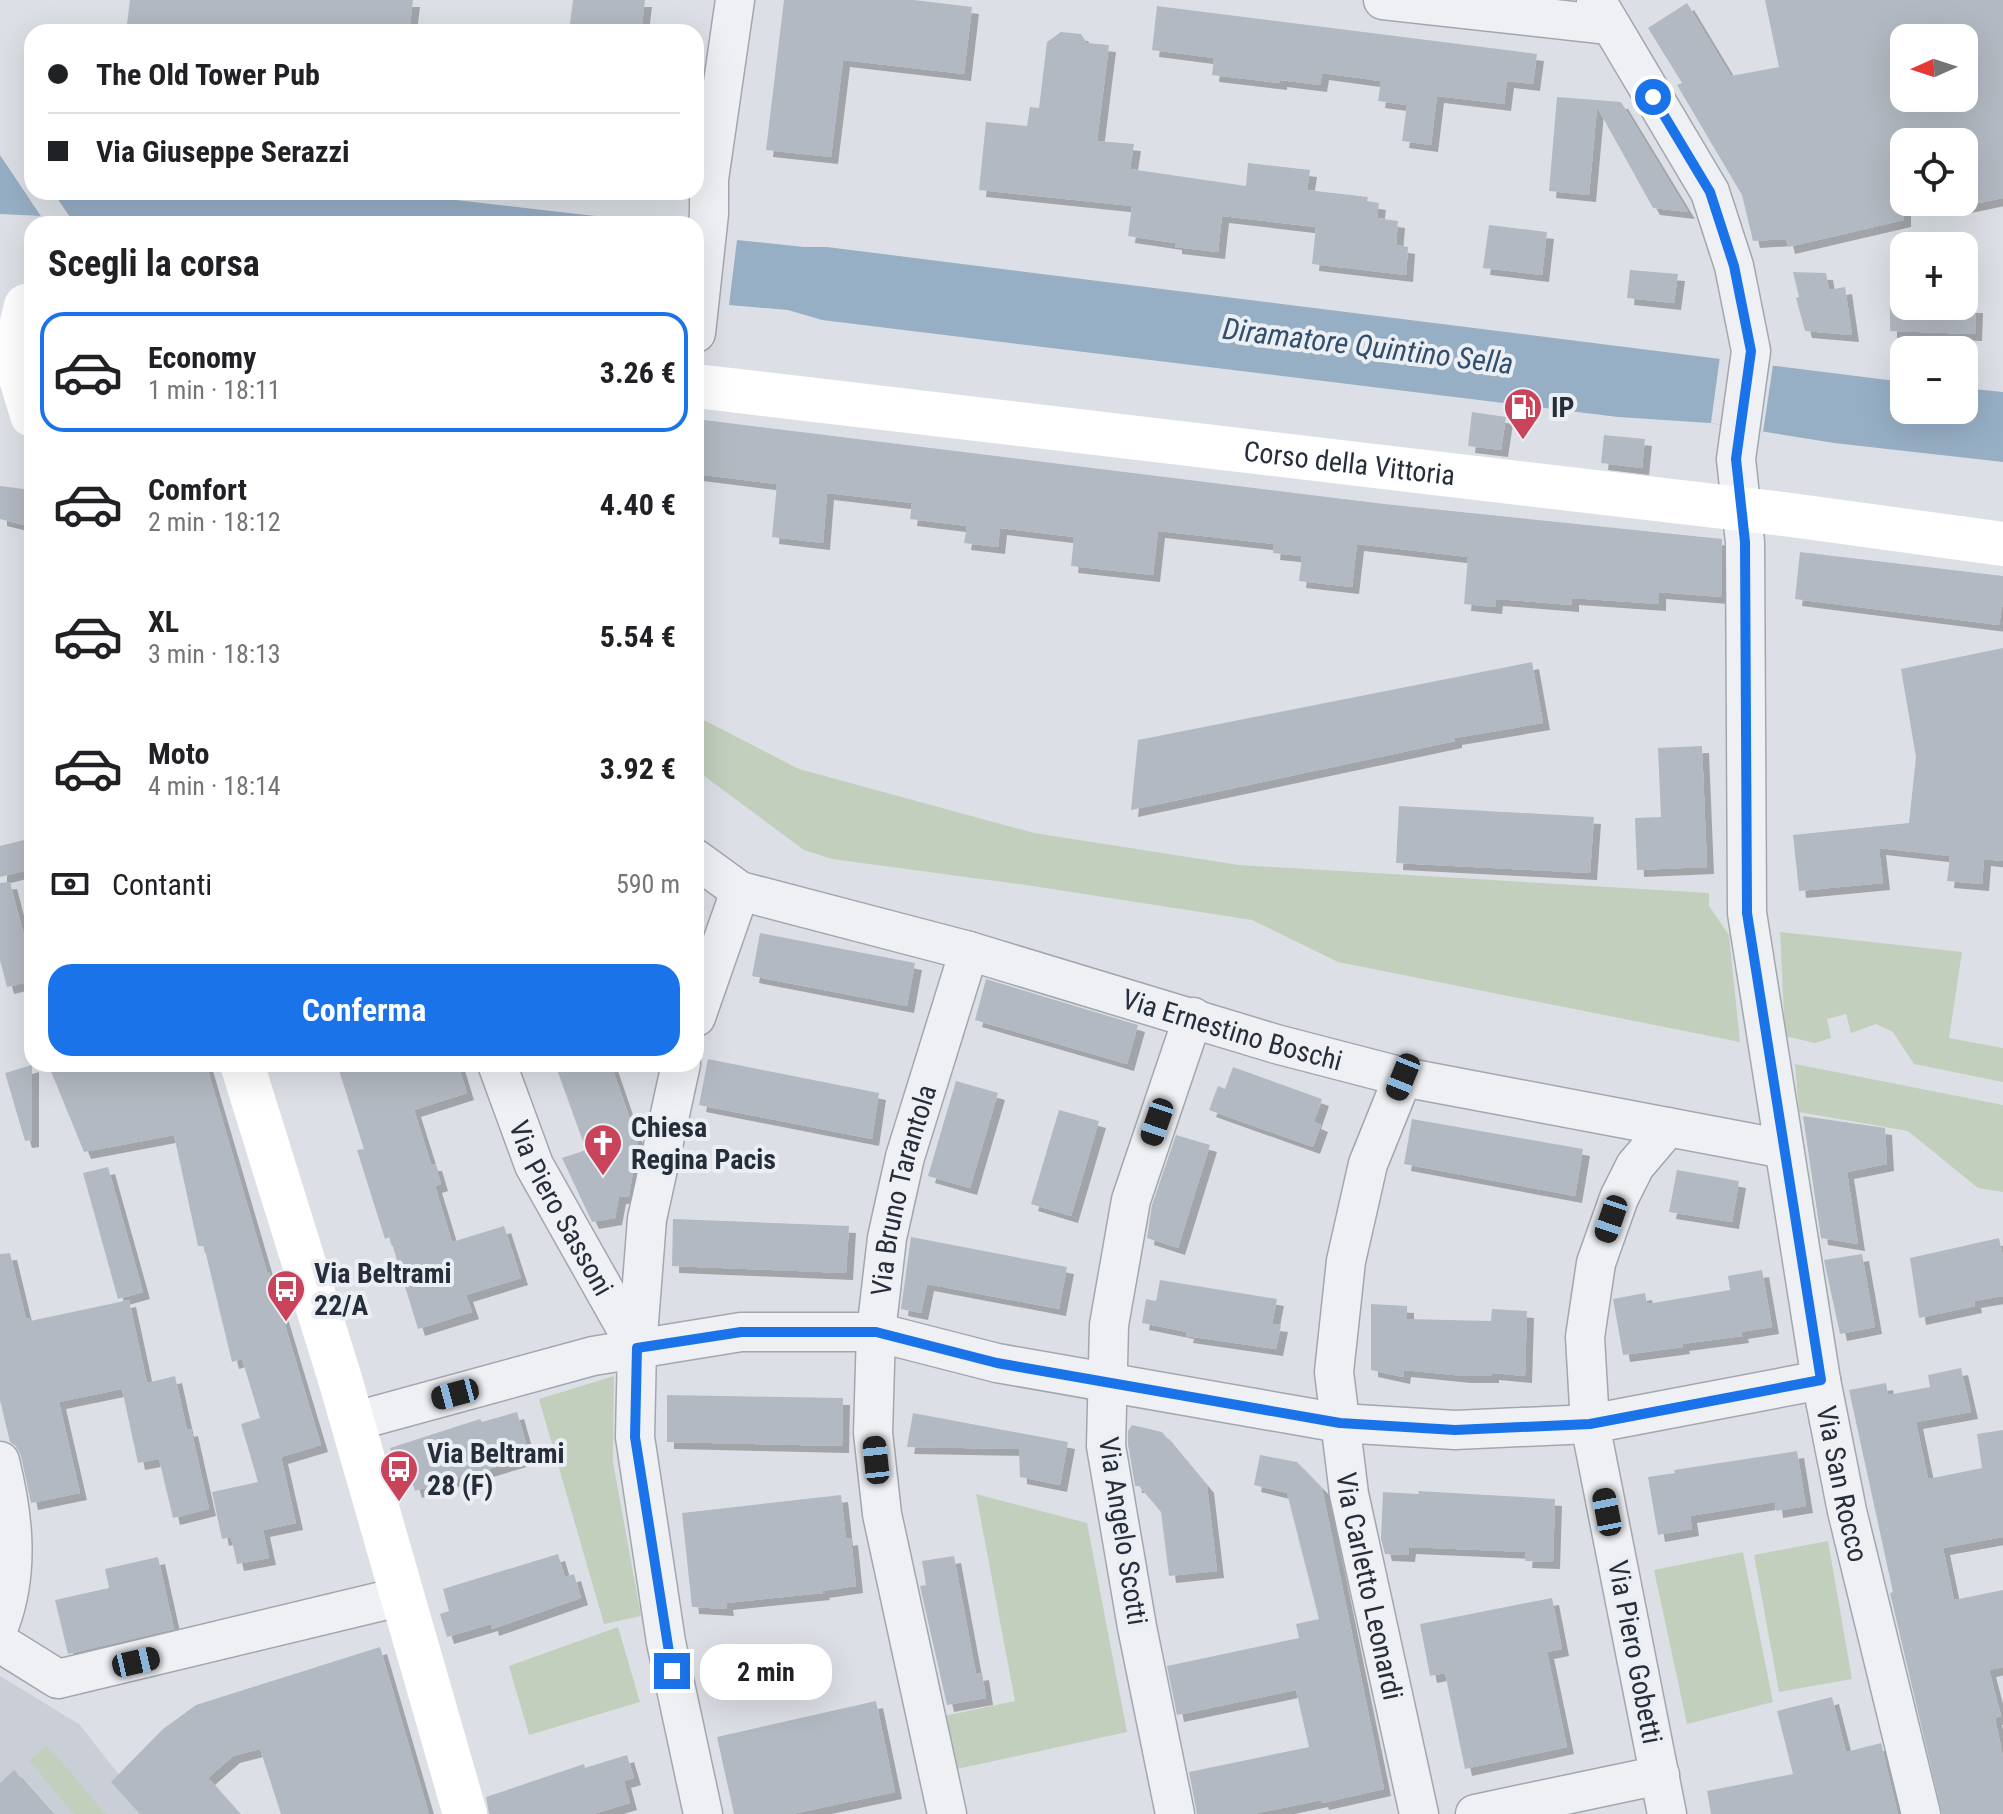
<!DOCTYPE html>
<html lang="it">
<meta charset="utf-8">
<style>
:root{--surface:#fff;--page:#f6f6f6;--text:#202124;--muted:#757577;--line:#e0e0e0;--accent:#1a73e8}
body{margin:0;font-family:"Roboto Condensed",sans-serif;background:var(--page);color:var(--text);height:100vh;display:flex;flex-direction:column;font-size:30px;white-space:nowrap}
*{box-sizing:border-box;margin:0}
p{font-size:26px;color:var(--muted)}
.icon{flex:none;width:44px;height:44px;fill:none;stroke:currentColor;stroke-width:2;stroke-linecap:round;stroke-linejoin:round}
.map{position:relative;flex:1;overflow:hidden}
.side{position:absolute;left:24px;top:216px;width:680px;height:856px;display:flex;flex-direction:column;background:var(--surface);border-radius:24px;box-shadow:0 8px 32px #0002}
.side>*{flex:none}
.banner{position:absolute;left:24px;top:24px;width:680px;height:176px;border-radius:24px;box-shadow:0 8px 32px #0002;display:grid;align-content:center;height:176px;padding:0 24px;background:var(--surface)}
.needle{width:52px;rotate:267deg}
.buttons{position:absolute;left:1890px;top:24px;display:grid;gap:16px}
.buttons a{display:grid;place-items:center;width:88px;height:88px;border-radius:16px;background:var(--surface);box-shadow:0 8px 32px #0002;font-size:40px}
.end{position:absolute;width:36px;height:36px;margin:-18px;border:10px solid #1a73e8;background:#fff;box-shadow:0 0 0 4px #fff}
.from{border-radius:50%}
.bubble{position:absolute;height:56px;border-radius:24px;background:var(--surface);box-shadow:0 8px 32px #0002;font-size:26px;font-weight:700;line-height:56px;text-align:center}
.car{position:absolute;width:24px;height:48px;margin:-24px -12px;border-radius:10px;box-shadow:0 0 6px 2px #0007;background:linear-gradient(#222 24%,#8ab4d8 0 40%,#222 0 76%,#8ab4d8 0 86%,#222 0)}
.banner b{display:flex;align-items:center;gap:28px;height:76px;font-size:30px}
.banner b+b{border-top:2px solid var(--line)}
.banner i{width:20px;height:20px;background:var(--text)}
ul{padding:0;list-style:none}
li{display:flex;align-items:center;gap:24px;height:120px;margin:0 16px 12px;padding:0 8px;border:4px solid transparent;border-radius:24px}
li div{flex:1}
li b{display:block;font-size:30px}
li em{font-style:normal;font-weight:700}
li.selected{border-color:var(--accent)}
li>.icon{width:72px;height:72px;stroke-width:1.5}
h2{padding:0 24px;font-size:36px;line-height:96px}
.pay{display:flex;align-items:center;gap:20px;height:88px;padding:0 24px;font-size:30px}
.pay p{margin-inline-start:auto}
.cta{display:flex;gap:16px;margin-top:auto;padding:16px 24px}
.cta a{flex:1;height:92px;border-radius:24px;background:var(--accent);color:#fff;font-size:32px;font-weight:700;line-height:92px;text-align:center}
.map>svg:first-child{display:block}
.built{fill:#cacfd7}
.green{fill:#c2cfbd}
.water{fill:#97afc5}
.pier{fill:#dce0e6}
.building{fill:#b3b9c2;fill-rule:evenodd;filter:url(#shadow)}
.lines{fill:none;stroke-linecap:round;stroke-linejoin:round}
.street-casing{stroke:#a2a7af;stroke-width:41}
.street{stroke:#eef0f4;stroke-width:38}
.secondary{stroke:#fff;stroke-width:44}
.route{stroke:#1a73e8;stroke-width:10}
.labels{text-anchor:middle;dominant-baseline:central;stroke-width:8;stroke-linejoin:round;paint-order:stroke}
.poi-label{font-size:28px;font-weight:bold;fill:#262e3b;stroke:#ebeff3;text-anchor:start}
.street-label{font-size:28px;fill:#262e3b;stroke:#ebeff3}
.water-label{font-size:30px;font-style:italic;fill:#324e6d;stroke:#ebeff3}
</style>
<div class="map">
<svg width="2003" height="1814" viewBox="0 0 2003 1814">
<defs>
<filter id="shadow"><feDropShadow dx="7" dy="7" stdDeviation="0" flood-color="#0004"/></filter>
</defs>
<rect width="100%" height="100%" fill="#dce0e6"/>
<path class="built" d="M 0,1676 L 79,1724 L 150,1814 L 0,1814 Z"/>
<path class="green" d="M 696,716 L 799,769 L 1034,833 L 1239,865 L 1709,893 L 1709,906 L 1729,935 L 1740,1042 L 1338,962 L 1252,920 L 1026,885 L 832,859 L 804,850 L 696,770 Z
M 1780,932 L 1962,952 L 1949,1038 L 2003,1048 L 2003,1082 L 1914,1064 L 1893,1032 L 1876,1024 L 1851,1033 L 1846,1014 L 1827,1019 L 1831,1038 L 1815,1043 L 1785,1036 Z
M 1795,1064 L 2003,1105 L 2003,1192 L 1978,1188 L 1908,1131 L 1799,1112 Z
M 614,1376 L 613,1462 L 641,1616 L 604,1624 L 539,1399 Z
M 976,1494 L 1087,1523 L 1127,1732 L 957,1769 L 944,1716 L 1015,1701 Z
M 1828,1541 L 1852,1679 L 1779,1692 L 1754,1555 Z
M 1743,1552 L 1773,1702 L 1687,1724 L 1654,1570 Z
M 618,1627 L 640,1702 L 529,1735 L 509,1666 Z
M 47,1745 L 106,1814 L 74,1814 L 29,1761 Z"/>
<path class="water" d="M 0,155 L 41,216 L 0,214 Z
M 53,192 L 386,192 L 604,217 L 629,224 L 81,224 L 74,223 Z
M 737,240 L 804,247 L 827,247 L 1904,382 L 1904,410 L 1964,410 L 1964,388 L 2003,392 L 2003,462 L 1834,443 L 1710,423 L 1618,417 L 822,320 L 788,310 L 729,305 Z"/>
<path class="pier" d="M 0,154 L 4,155 L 44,217 L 41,216 Z
M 1720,356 L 1773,365 L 1763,432 L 1711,423 Z"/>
<path class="building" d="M 130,0 L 413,0 L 409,32 L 126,32 Z
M 573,0 L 645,0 L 641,32 L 569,32 Z
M 784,0 L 914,0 L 972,7 L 964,74 L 843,60 L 831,157 L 766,150 Z
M 1765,0 L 2003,0 L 2003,198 L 1964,206 L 1964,142 L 1904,142 L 1904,220 L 1788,247 L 1786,239 L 1753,241 L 1742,195 L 1677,85 L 1682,83 L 1648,28 L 1687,3 L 1731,76 L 1779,67 ZM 1904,38 L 1964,38 L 1964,98 L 1904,98 Z
M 1157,6 L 1537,54 L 1533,84 L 1507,81 L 1504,104 L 1437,96 L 1431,145 L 1402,141 L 1407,105 L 1378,101 L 1381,81 L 1322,73 L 1320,85 L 1280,80 L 1280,83 L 1212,75 L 1214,58 L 1152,50 Z
M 1061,32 L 1081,34 L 1087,43 L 1109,45 L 1097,141 L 1134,144 L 1130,169 L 1246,186 L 1248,163 L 1310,170 L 1307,190 L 1368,197 L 1367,201 L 1379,203 L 1377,218 L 1398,221 L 1396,245 L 1408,247 L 1406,275 L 1312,264 L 1316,227 L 1222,216 L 1218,252 L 1175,247 L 1175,243 L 1128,236 L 1132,206 L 979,190 L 986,122 L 1027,126 L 1030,107 L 1039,108 L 1047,42 Z
M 1557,97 L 1621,102 L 1688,212 L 1653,208 L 1597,107 L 1589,195 L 1549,191 Z
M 1489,225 L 1547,232 L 1542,275 L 1483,268 Z
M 1630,270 L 1678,274 L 1674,303 L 1627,298 Z
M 1793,272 L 1826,273 L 1829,290 L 1845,287 L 1852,335 L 1805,331 L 1796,298 L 1799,297 Z
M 1890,306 L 1976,306 L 1975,334 L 1890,331 Z
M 1472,412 L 1506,417 L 1501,450 L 1468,446 Z
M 696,419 L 1384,504 L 1722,539 L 1721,597 L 1659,592 L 1659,604 L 1572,598 L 1572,605 L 1496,599 L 1495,607 L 1464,604 L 1468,557 L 1357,544 L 1352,587 L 1299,581 L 1302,556 L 1273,553 L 1274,544 L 1158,531 L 1153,575 L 1071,566 L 1074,537 L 1000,528 L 998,547 L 964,543 L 967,526 L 910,519 L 912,503 L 827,493 L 823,543 L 772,537 L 777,484 L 696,474 Z
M 1604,435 L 1645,439 L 1642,468 L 1601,463 Z
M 0,486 L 32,490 L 32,527 L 0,519 Z
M 1800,552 L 2003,576 L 2003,601 L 1999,625 L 1795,599 Z
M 2003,648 L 2003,861 L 1984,859 L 1982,884 L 1947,881 L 1950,856 L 1879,848 L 1883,883 L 1799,891 L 1793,835 L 1909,823 L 1916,757 L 1901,669 Z
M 1532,662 L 1543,723 L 1455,738 L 1455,741 L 1131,810 L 1138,740 Z
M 1702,746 L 1707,867 L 1637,870 L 1635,818 L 1661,817 L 1658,748 Z
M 1399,806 L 1594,817 L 1590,873 L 1396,863 Z
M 32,838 L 32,869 L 0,877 L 0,846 Z
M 10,882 L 32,966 L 32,981 L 7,987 L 0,960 L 0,883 Z
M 760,933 L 915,963 L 907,1006 L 752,976 Z
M 986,979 L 1138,1025 L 1127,1064 L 975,1020 Z
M 708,1059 L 879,1093 L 872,1139 L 699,1105 Z
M 48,1064 L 206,1064 L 267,1272 L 269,1272 L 321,1445 L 281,1457 L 296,1523 L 263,1530 L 269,1558 L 237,1564 L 231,1537 L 222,1539 L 212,1492 L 258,1482 L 241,1424 L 260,1418 L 242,1359 L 232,1362 L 204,1246 L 198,1246 L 174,1135 L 84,1152 Z
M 337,1064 L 458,1064 L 467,1093 L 414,1110 L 431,1164 L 435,1164 L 441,1184 L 435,1186 L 452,1242 L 504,1226 L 521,1278 L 466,1295 L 472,1312 L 418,1329 L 390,1237 L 385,1239 L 357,1150 L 364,1149 Z
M 555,1064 L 611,1064 L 638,1143 L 629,1196 L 619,1197 L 615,1218 L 592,1222 L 562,1158 L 586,1150 Z
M 32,1065 L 32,1140 L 25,1141 L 5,1073 Z
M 1233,1067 L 1322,1099 L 1314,1122 L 1321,1125 L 1313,1147 L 1209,1110 L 1218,1086 L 1225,1089 Z
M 956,1081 L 998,1093 L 970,1188 L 928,1176 Z
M 1059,1110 L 1099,1121 L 1071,1216 L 1031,1204 Z
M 1803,1116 L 1885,1128 L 1887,1164 L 1847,1172 L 1858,1244 L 1821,1238 Z
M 1412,1119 L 1583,1149 L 1575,1196 L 1404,1164 Z
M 1176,1135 L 1210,1145 L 1178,1248 L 1147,1238 L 1152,1205 Z
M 108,1167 L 143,1292 L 118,1299 L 83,1173 Z
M 1677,1170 L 1739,1181 L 1732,1222 L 1669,1212 Z
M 673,1219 L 849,1226 L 846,1273 L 672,1266 Z
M 911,1237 L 1067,1267 L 1059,1309 L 927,1284 L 921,1313 L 901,1309 Z
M 1999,1238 L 2003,1257 L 2003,1296 L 1974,1301 L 1975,1306 L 1919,1318 L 1910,1258 Z
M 10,1253 L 26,1319 L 29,1318 L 30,1321 L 129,1300 L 147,1383 L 175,1376 L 187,1430 L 191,1429 L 209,1509 L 173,1518 L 159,1459 L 138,1463 L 122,1389 L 59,1402 L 80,1493 L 31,1503 L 21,1456 L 17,1447 L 10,1442 L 0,1400 L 0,1254 Z
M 1862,1254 L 1875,1327 L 1840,1334 L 1824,1260 Z
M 1762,1270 L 1772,1327 L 1741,1332 L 1742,1336 L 1682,1344 L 1683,1347 L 1623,1355 L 1613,1299 L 1645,1293 L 1647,1304 L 1730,1290 L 1728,1276 Z
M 1160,1280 L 1277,1299 L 1272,1324 L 1281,1325 L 1276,1349 L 1186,1336 L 1187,1332 L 1142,1323 L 1146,1299 L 1156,1301 Z
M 1371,1304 L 1407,1306 L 1407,1319 L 1491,1321 L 1492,1309 L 1527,1311 L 1525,1376 L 1492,1373 L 1492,1376 L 1464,1376 L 1404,1370 L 1403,1377 L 1371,1370 Z
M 1961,1368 L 1971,1412 L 1916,1422 L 1928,1479 L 1982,1468 L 1977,1434 L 2003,1430 L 2003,1537 L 1943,1548 L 1954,1600 L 2003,1590 L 2003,1667 L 1989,1670 L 2001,1716 L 1995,1718 L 2003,1757 L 2003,1814 L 1942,1814 L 1890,1593 L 1893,1592 L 1849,1390 L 1886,1383 L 1888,1395 L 1930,1387 L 1928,1375 Z
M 667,1395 L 843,1398 L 842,1446 L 667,1442 Z
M 517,1412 L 530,1457 L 415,1491 L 408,1468 L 397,1471 L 390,1448 L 480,1419 L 482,1422 Z
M 913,1413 L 1068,1442 L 1060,1485 L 1020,1477 L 1019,1449 L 907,1447 Z
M 1132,1425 L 1162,1432 L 1207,1486 L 1217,1571 L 1169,1576 L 1161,1512 L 1139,1486 L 1135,1486 L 1128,1444 L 1128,1431 Z
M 1797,1451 L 1806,1506 L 1776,1511 L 1775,1502 L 1690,1516 L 1692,1529 L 1658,1535 L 1648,1477 L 1675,1473 L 1674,1470 Z
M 1260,1455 L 1297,1462 L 1322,1488 L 1384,1789 L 1322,1803 L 1321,1800 L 1253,1814 L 1197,1814 L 1189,1772 L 1309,1747 L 1296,1690 L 1177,1715 L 1167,1666 L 1299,1638 L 1296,1624 L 1319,1619 L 1287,1493 L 1254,1485 Z
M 1418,1491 L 1555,1499 L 1553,1562 L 1525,1561 L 1526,1552 L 1409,1547 L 1408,1555 L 1385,1554 L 1381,1539 L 1383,1492 L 1419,1494 Z
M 841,1495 L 846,1539 L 851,1538 L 856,1586 L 822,1591 L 823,1593 L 726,1603 L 727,1609 L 692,1607 L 682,1513 Z
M 558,1554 L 565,1577 L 574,1574 L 581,1598 L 492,1629 L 491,1624 L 447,1637 L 440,1614 L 449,1611 L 443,1589 Z
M 954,1556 L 976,1674 L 982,1673 L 986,1698 L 947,1705 L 920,1586 L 926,1585 L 922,1561 Z
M 158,1557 L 174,1629 L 68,1654 L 55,1600 L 109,1588 L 105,1569 Z
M 1552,1598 L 1562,1649 L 1547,1652 L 1567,1747 L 1465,1769 L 1445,1673 L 1430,1676 L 1420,1624 Z
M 380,1647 L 429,1814 L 281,1814 L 260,1749 L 233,1756 L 208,1778 L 240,1814 L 140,1814 L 111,1782 L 163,1729 L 196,1705 Z
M 1832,1697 L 1846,1752 L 1881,1743 L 1898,1814 L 1711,1814 L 1707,1791 L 1793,1774 L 1777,1711 Z
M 876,1701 L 895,1792 L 792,1814 L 734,1814 L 717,1737 Z
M 627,1755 L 634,1778 L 624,1781 L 630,1803 L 593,1814 L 489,1814 L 486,1797 L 584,1764 L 585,1768 Z
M 14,1770 L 53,1814 L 0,1814 L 0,1783 Z"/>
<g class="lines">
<g class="street-casing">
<g id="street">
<path d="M 1383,0 L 1609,25"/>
<path id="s1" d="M 1596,0 L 1710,192 L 1734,266 L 1751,351 L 1736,459 L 1745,542 L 1747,913 L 1821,1380 L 1847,1511 L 1921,1814"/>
<path d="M 696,333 L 709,214 L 709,179 L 735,0"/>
<path id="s2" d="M 696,859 L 740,891 L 969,951 L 1276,1044 L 1403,1077 L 1784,1149"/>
<path d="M 696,1017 L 740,891"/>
<path id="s3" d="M 497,1064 L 534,1165 L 637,1348"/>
<path d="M 681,1064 L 647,1219 L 637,1348 L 635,1437 L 666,1642 L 703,1814"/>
<path id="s4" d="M 1403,1077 L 1368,1164 L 1346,1261 L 1334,1372 L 1349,1494 L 1419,1814"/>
<path d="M 352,1422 L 593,1356 L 741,1332 L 876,1332 L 997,1363 L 1340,1423 L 1455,1430 L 1590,1424 L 1821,1380"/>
<path d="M 0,1461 C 13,1514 20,1570 0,1624"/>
<path d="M 0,1643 L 58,1679 L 403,1596"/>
<path id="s5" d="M 947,1814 L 882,1514 L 873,1433 L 876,1332 L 887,1238 L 905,1157 L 969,951"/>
<path d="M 1175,1814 L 1137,1627 L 1106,1446 L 1109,1325 L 1131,1200 L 1193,1017"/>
<path d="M 1475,1814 L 1660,1775"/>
<path d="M 1667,1814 L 1590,1424 L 1585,1337 L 1596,1263 L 1619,1198 L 1635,1166 L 1668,1127"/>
</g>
</g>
<use href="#street" class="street"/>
<g class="secondary">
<path d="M 0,343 L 14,355 L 32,415"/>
<path d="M 14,355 L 26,306"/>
<path id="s6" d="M 696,386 L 1791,515 L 2003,544"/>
<path d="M 242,1064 L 340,1379 L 465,1814"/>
</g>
</g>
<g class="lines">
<path class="route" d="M 672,1671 L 635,1437 L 637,1348 L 741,1332 L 876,1332 L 997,1363 L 1340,1423 L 1455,1430 L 1590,1424 L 1821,1380 L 1747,913 L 1745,542 L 1736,459 L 1751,351 L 1734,266 L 1710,192 L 1653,97"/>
</g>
<defs>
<g id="fuel-pin" transform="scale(2)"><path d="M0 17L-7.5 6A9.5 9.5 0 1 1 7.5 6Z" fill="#c9435a" stroke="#ebeff3"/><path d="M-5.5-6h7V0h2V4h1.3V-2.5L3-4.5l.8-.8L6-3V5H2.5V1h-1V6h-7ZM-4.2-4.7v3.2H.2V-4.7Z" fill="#fff"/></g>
<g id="church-pin" transform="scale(2)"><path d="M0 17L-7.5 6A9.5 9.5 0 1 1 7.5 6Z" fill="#c9435a" stroke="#ebeff3"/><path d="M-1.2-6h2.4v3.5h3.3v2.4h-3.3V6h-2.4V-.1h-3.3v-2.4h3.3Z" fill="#fff"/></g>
<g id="bus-pin" transform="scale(2)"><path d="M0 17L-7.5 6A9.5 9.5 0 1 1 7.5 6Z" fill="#c9435a" stroke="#ebeff3"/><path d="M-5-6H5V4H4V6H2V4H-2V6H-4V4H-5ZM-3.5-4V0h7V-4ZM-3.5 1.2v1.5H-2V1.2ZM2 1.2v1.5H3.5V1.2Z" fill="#fff"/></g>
</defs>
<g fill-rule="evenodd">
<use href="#fuel-pin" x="1523" y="407"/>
<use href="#church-pin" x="603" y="1143"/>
<use href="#bus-pin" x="286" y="1289"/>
<use href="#bus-pin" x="399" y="1469"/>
</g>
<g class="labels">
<g class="poi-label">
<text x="1551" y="407">IP</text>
<text x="631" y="1127">Chiesa<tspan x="631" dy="32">Regina Pacis</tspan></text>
<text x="314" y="1273">Via Beltrami<tspan x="314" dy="32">22/A</tspan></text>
<text x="427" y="1453">Via Beltrami<tspan x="427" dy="32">28 (F)</tspan></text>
</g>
<g class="street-label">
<text stroke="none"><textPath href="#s6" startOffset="658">Corso della Vittoria</textPath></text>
<text stroke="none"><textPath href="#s2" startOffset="566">Via Ernestino Boschi</textPath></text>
<text stroke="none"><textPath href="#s5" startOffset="634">Via Bruno Tarantola</textPath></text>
<text stroke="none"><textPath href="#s3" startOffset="158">Via Piero Sassoni</textPath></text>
<text stroke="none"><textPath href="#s1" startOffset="1530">Via San Rocco</textPath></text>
<text transform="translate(1123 1531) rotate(81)">Via Angelo Scotti</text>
<text stroke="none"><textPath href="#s4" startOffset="522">Via Carletto Leonardi</textPath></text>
<text transform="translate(1635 1652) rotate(79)">Via Piero Gobetti</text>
</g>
<g class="water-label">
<text transform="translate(1368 346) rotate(7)">Diramatore Quintino Sella</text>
</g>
</g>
</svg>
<div class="buttons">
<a><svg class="needle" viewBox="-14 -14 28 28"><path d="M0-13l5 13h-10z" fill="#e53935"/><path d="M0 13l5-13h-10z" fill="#757577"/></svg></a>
<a><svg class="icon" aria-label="locate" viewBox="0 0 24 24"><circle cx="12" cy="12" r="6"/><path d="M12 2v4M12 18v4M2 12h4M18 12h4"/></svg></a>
<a>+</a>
<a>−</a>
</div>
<i class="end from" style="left:1653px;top:97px"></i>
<i class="end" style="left:672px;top:1671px"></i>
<div class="bubble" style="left:700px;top:1644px;width:132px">2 min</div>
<i class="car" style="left:1403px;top:1077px;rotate:202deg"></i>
<i class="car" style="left:1157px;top:1122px;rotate:199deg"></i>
<i class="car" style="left:1611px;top:1219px;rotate:199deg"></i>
<i class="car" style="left:455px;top:1394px;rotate:255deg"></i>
<i class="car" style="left:876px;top:1460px;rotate:354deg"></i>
<i class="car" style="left:1607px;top:1512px;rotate:349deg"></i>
<i class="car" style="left:136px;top:1662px;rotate:77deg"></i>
<div class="banner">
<b><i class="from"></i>The Old Tower Pub</b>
<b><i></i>Via Giuseppe Serazzi</b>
</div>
<section class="side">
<h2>Scegli la corsa</h2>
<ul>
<li class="selected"><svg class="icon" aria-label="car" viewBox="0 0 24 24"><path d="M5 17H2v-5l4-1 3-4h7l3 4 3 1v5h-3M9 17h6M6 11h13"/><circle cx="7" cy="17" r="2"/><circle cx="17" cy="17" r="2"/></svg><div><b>Economy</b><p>1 min · 18:11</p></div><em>3.26 €</em></li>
<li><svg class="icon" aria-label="car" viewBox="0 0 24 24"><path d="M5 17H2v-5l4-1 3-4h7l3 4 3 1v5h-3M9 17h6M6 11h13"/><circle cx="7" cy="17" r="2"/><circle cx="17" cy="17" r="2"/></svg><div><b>Comfort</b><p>2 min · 18:12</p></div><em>4.40 €</em></li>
<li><svg class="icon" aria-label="car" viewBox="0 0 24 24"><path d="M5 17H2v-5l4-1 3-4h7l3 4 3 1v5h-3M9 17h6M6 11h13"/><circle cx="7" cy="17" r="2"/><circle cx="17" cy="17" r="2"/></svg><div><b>XL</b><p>3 min · 18:13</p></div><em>5.54 €</em></li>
<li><svg class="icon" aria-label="car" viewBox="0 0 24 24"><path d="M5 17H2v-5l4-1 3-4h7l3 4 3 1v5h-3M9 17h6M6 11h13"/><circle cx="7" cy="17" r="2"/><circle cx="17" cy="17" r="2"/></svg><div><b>Moto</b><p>4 min · 18:14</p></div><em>3.92 €</em></li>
</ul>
<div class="pay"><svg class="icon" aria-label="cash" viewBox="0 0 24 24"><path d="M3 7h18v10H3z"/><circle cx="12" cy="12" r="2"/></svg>Contanti<p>590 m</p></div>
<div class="cta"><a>Conferma</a></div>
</section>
</div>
